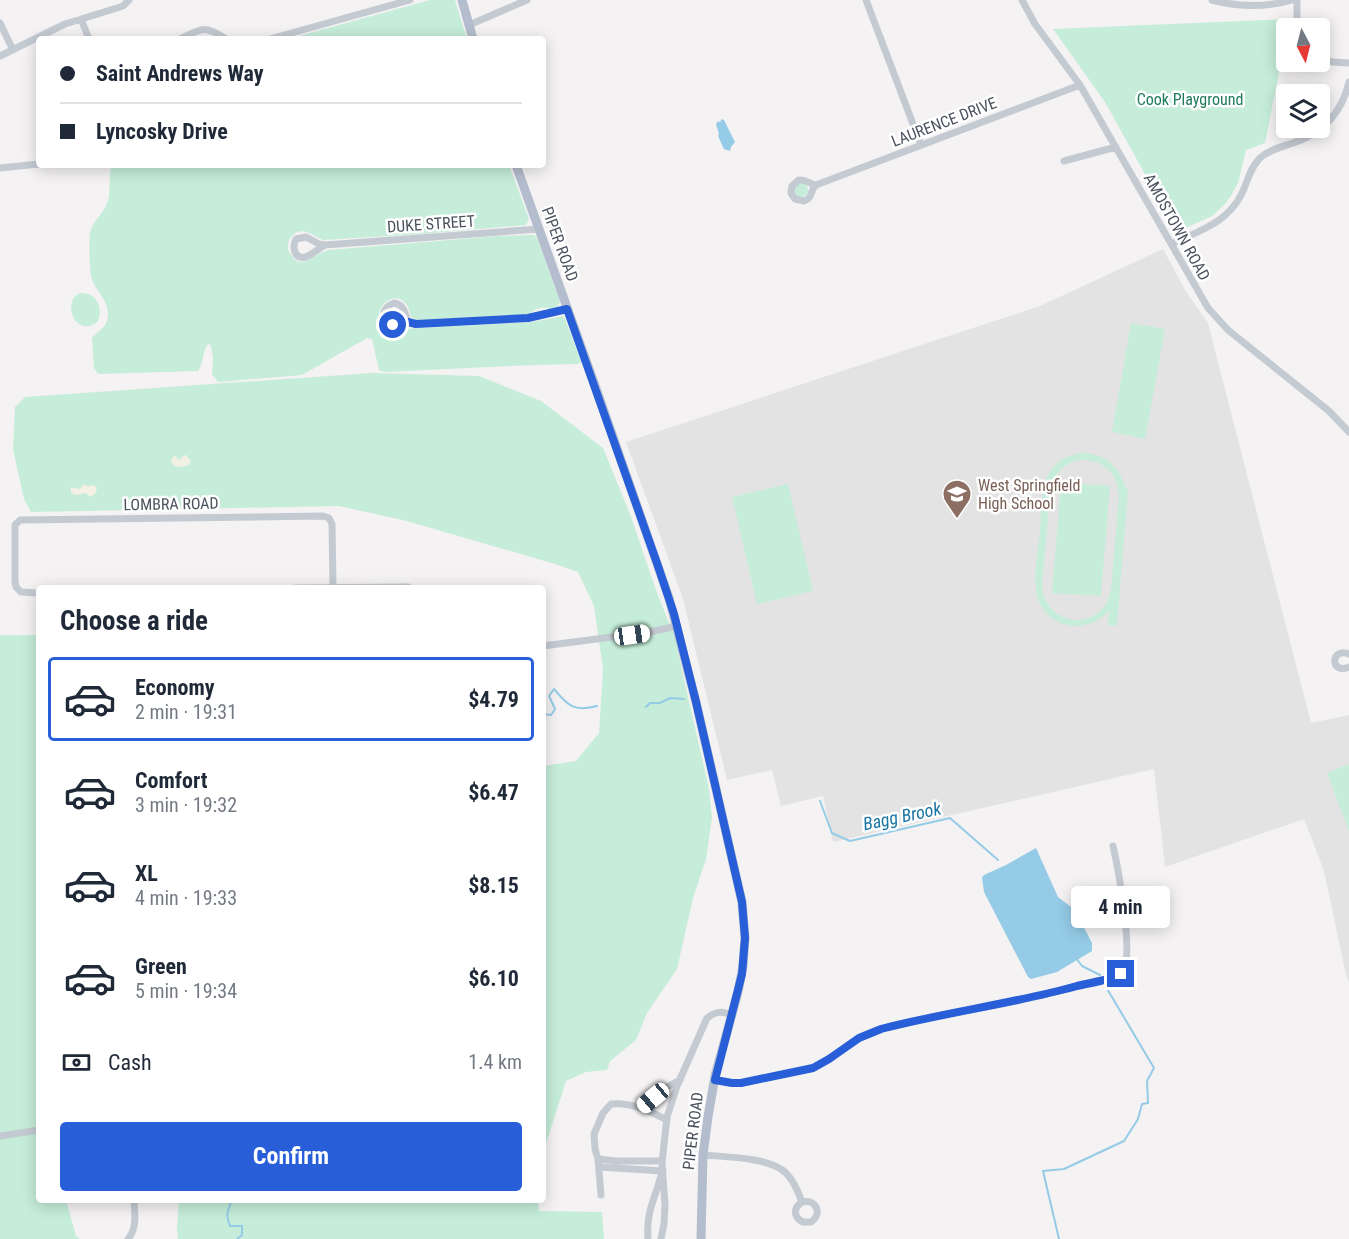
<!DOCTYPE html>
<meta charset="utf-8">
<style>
:root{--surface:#fff;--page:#f6f6f7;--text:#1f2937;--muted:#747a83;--line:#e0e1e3;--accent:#285ed7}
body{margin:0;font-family:"Roboto Condensed",sans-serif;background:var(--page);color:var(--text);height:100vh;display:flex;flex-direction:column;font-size:22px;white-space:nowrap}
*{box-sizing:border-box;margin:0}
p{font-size:20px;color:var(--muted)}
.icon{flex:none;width:33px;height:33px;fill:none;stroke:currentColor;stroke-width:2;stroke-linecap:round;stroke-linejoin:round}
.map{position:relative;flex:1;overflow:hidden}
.panel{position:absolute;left:36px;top:585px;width:510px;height:618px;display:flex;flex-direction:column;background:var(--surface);border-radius:6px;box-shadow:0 3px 15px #0003}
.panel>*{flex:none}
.top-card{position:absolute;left:36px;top:36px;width:510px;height:132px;border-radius:6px;box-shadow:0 3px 15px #0003;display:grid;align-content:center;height:132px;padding:0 24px;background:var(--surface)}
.needle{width:39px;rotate:173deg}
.tools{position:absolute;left:1276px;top:18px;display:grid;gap:12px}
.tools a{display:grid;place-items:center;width:54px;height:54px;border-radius:6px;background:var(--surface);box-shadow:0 3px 15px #0003;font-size:30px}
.end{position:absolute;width:27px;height:27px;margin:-14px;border:8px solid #285ed7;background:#fff;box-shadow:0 0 0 3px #fff}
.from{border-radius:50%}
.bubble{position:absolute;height:42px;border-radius:6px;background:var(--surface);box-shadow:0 3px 15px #0003;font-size:20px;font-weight:700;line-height:42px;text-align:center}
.car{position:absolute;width:18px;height:36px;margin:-18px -9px;border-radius:8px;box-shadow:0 0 4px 2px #0007;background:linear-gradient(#fff 24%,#345 0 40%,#fff 0 76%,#345 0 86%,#fff 0)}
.top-card b{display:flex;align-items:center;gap:21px;height:57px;font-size:22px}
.top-card b+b{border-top:2px solid var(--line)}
.top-card i{width:15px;height:15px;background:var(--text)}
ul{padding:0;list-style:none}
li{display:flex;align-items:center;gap:18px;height:84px;margin:0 12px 9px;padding:0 12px;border:3px solid transparent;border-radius:6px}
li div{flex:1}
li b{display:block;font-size:22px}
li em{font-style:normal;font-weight:700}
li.selected{border-color:var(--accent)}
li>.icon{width:54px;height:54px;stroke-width:1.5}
h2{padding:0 24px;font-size:27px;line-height:72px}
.pay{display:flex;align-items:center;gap:15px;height:66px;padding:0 24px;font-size:22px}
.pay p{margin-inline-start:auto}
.cta{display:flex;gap:12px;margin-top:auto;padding:12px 24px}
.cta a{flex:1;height:69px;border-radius:6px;background:var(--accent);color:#fff;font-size:24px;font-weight:700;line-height:69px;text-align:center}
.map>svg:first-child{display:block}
.education{fill:#e4e3e3}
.green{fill:#c5edd9;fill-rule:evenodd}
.sand{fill:#f3f0e4}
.water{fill:#95cbe6}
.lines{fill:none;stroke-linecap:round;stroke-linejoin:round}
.stream{stroke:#95cbe6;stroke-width:2}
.minor{stroke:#c4cad2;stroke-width:7}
.major{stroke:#b4bdcd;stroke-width:9}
.route{stroke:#285ed7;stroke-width:8}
.labels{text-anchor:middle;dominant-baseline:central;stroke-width:5;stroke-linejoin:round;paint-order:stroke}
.park-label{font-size:16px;fill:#1f7b59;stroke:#fff}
.street-label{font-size:16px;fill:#4b525e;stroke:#fff}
.education-label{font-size:16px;fill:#785e54;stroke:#fff;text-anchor:start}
.water-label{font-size:18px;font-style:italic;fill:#1874a3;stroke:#fff}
</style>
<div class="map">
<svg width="1349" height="1239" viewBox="0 0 1349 1239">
<rect width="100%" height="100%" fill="#f4f2f2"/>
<path class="education" d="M 1163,249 L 1185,290 L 1208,323 L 1311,723 L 1349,715 L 1349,982 L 1346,975 L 1324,871 L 1304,819 L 1165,867 L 1154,769 L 833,842 L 823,796 L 781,806 L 772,770 L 727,780 L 683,599 L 626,442 L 1040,306 Z"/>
<path class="green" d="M 430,0 L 455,0 L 467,39 L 288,39 Z
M 1287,19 L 1289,22 L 1265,143 L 1246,150 L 1238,183 L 1231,196 L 1223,206 L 1212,216 L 1177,232 L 1105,102 L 1053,29 Z
M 112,165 L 509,165 L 529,219 L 526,225 L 420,234 L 323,240 C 312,236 303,225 292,236 C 288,240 288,244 288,249 C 300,275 311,255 328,250 L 499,236 L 534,235 L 537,238 L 560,302 L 557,307 L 550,309 C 543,306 535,308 530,314 L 417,320 L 411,317 C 410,313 409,307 406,304 C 390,283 357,327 401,329 L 532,322 L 563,316 L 565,319 L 581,362 L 578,364 C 513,365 449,369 385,372 L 379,370 L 372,339 L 367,338 L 302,375 L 218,382 L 212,374 L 213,359 L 211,345 L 208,344 C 202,352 204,363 198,371 L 98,374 L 94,368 L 92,338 C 97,332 104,329 107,321 C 112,302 97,294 92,279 C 89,272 89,241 90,233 C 92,221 104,214 108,201 C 111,190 108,177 112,165 Z
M794 190a7 7 0 1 1 14 0a7 7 0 1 1-14 0Z
M 80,293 C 97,292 103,307 98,321 C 77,340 60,302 80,293 Z
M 1131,323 L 1165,329 L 1145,439 L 1112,432 Z
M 372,373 L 479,376 L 541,401 L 603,448 L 630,514 L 657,593 L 674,635 L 709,789 L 712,817 L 706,859 L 693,898 L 677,969 L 647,1013 L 636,1040 L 610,1061 L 607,1070 L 586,1072 L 566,1081 L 543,1153 L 543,766 L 576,761 L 599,733 L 603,669 L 594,606 L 578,572 L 555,564 L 407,521 L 339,506 L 31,512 L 24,499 L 13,449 L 15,407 L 25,397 Z
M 1080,453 C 1103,452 1121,467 1126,489 L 1128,490 L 1117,626 L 1108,625 L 1109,611 C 1088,634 1050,631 1038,599 C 1032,583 1038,549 1040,531 C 1041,516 1041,500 1044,485 C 1045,481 1047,476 1050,472 C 1056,461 1067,456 1080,453 ZM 1081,460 C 1103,459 1117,473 1119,495 L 1111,589 C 1104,634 1042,628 1042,582 L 1051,485 C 1056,471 1066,462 1081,460 Z
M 1061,482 L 1110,486 L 1101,596 L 1052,593 Z
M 788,484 L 813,591 L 757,604 L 732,497 Z
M 0,635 L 39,635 L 39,1200 L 66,1200 L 76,1236 L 80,1239 L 0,1239 Z
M 1349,764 L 1349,831 L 1327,773 Z
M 179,1200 L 538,1200 L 539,1211 L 602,1212 L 604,1239 L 178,1239 L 177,1228 Z"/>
<path class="sand" d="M 186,455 L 191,461 L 189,465 C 182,466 177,470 172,463 L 171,460 L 174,456 L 176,456 L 177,459 L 180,460 L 183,456 Z
M 84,484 L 88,486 L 93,485 L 97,488 L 95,494 L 90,497 L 86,493 L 75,495 L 71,493 L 71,487 L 80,489 Z"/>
<path class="water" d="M 722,119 L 724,120 L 735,142 L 731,147 L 730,151 L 724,149 L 718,136 L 719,134 L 716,124 L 718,121 L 720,122 Z
M 1036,848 L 1058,897 L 1075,910 L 1092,943 L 1092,951 L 1057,972 L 1031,979 L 1028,977 L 984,892 L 982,877 L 984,875 L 1006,865 Z"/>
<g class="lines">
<path class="stream" d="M 646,707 L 650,703 L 660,703 L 670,698 L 684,699
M 543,714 L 551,715 L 555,709 L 549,696 L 554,689 C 568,706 574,712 597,706
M 820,801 L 832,833 L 850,841 L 950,818 L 998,860
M 1076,958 L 1082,966 L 1100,975
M 232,1200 C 228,1211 225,1213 230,1226 L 242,1226 L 242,1235 L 237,1239
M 1059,1239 L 1043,1171 L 1064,1169 L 1124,1141 L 1138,1119 L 1142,1104 L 1148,1103 L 1147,1081 L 1154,1068 L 1106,987"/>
<path class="minor" d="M 866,0 L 921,145
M 1022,0 L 1035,24 L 1080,85 L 1208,308 L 1228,330 L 1329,411 L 1349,432
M 1212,0 C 1239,7 1265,8 1292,0
M 81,19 L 89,39
M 0,23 L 13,50
M 469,25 L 527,0
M 1297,28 L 1297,0
M 180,39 C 203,28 204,25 226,39
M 270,39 L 410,0
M 0,56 L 65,24 L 117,8 L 123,6 L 129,0
M 1320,59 L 1333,62 L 1349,63
M 1064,161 L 1116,147
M 0,168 L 39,164
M 799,180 C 806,179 810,184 816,185 C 810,190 813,198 804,201 L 795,199 L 791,193 L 792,186 Z
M 816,185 L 1080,85
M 306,237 L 319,244 L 325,245 C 319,248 312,255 306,257 C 294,260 292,247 296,239 Z
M 1172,244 C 1198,231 1227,223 1241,195 C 1248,182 1249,169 1260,158 C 1269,150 1281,147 1293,143 C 1323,133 1342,112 1349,82
M 325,245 L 539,229
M 394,303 C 405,305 405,314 408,322 C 404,323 397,326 393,325 C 378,322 382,307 394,303 Z
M 408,322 L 416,324 L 528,318 L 567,309
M 295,588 L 408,587
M 39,593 L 21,592 L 16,587 L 15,581 L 15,525 L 20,520 L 323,516 L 329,518 L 332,524 L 333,588
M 543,646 L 650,632 L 677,626
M 1349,654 C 1330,647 1330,675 1349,667
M 715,1080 L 732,1083 L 741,1083 L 813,1068 L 829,1059 L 859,1038 L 881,1029 C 925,1017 971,1010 1016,1001 C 1043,995 1070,988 1096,981 C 1104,979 1116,979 1122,973 C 1135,957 1118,868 1113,846
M 641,1108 L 665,1088 L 680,1080
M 0,1136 L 39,1130
M 703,1155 C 726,1157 770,1157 786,1173 C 794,1181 798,1191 802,1202 C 793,1208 793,1217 803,1222 L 811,1222 C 823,1213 816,1199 802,1202
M 598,1159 L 616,1161 L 662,1161
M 599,1167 L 663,1171
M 601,1195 L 598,1159 L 595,1149 L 594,1134 L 603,1113 L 611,1104 C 631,1102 650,1111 667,1120
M 128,1239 C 137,1229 135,1213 134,1200
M 648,1239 C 646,1212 654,1201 661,1176
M 661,1239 L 664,1224 L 665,1205 L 662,1163 L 667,1117 L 677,1086 L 707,1018 C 716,1011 721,1011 732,1015"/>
<path class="major" d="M 462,0 L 473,39
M 516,165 L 597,391 L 669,598 L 696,702 L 742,902 L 745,938 L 743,966 L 738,992 L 715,1076 L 708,1117 L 703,1155 L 701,1239"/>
</g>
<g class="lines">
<path class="route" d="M 393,325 L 408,322 L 416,324 L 528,318 L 567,309 L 658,566 L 674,614 L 696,702 L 742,902 L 745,938 L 742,974 L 715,1080 L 732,1083 L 741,1083 L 813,1068 L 829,1059 L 859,1038 L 881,1029 C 946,1012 1012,1004 1077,986 C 1089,983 1111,980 1121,974"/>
</g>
<defs>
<g id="school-pin" transform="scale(1.5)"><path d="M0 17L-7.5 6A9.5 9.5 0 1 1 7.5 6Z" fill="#8d6e63" stroke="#fff"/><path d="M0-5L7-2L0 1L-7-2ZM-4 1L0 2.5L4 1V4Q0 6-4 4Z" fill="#fff"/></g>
</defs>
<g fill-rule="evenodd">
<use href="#school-pin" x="957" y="494"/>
</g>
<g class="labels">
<g class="park-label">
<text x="1190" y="99">Cook Playground</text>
</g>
<g class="street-label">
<text transform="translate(944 122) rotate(-21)">LAURENCE DRIVE</text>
<text transform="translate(431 224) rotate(-4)">DUKE STREET</text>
<text transform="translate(1177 227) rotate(61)">AMOSTOWN ROAD</text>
<text transform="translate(560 244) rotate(70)">PIPER ROAD</text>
<text transform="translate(171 504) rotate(-1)">LOMBRA ROAD</text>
<text transform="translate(693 1131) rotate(-83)">PIPER ROAD</text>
</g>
<g class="education-label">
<text x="978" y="485">West Springfield<tspan x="978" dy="18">High School</tspan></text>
</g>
<g class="water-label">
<text transform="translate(902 816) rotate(-12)">Bagg Brook</text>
</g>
</g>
</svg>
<div class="tools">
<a><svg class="needle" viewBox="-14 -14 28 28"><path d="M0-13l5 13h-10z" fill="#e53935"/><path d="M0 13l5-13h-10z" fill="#747a83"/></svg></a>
<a><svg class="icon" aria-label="layers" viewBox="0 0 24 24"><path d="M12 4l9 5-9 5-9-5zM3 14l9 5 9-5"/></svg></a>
</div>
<i class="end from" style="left:393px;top:325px"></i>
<i class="end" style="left:1121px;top:974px"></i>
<div class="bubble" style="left:1071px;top:886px;width:99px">4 min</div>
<i class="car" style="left:632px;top:635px;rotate:82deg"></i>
<i class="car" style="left:653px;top:1098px;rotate:230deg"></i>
<div class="top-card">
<b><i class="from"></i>Saint Andrews Way</b>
<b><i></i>Lyncosky Drive</b>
</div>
<section class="panel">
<h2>Choose a ride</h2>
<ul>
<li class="selected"><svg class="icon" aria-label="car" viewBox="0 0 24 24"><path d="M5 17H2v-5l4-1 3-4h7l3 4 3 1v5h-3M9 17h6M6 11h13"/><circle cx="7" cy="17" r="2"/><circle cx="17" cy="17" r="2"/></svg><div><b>Economy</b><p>2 min · 19:31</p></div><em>$4.79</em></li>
<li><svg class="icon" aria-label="car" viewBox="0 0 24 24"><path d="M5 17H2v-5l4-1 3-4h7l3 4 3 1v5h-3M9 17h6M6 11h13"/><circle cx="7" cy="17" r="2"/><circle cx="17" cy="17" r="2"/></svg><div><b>Comfort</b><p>3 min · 19:32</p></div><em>$6.47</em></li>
<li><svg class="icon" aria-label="car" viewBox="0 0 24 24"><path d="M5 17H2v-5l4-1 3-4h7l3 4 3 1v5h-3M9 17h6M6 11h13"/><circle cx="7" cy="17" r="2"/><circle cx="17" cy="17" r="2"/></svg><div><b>XL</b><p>4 min · 19:33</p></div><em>$8.15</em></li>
<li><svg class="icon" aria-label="car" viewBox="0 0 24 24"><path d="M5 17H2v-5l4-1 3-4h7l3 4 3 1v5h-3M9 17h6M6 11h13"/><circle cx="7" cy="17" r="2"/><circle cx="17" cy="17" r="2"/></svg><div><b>Green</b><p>5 min · 19:34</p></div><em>$6.10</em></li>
</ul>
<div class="pay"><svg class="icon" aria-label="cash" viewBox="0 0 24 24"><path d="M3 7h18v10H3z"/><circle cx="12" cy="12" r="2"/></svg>Cash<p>1.4 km</p></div>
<div class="cta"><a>Confirm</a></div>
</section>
</div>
